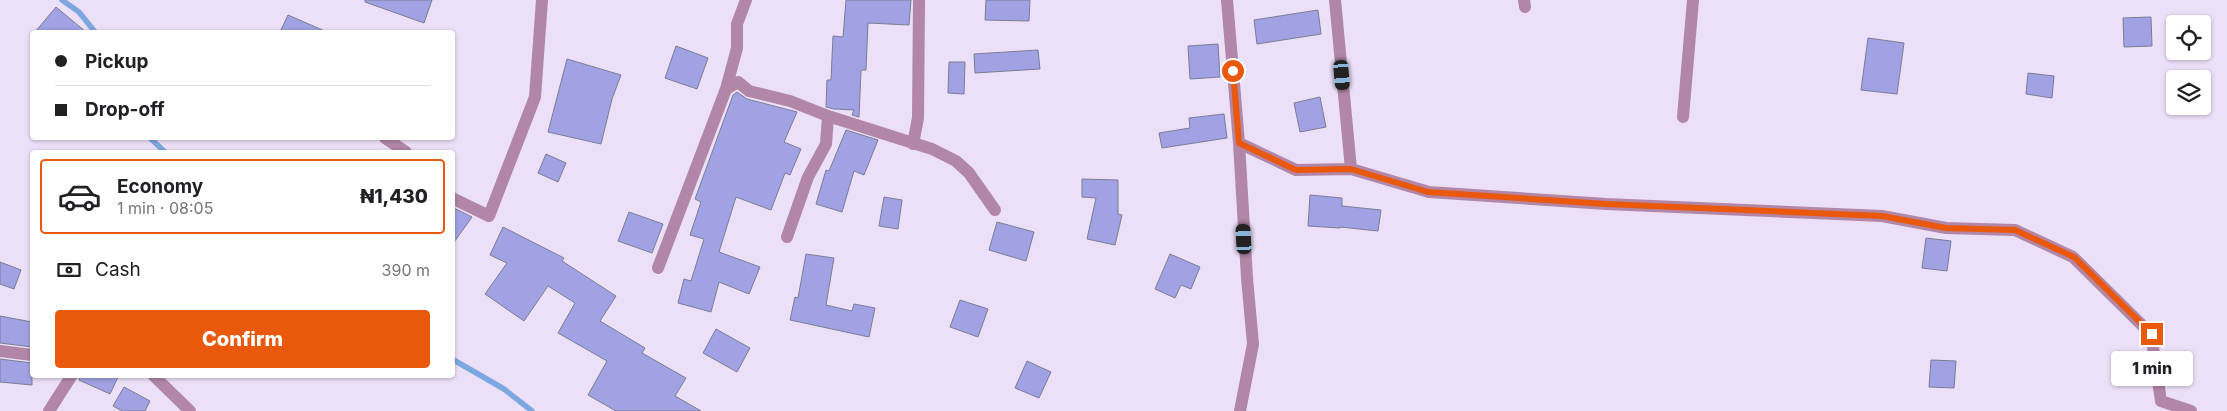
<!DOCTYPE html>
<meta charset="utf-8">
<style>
:root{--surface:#fff;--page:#f6f6f6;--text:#202124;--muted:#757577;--line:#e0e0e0;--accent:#ea580c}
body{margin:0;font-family:Inter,sans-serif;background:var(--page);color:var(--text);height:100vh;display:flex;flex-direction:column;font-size:19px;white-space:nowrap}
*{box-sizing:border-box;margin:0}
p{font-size:16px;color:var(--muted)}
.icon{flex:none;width:28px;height:28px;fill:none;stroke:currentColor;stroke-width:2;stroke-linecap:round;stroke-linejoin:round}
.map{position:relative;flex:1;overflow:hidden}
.panel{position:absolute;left:30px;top:150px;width:425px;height:228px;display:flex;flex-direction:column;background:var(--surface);border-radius:5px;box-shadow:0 1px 4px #0004}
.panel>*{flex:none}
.top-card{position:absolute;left:30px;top:30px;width:425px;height:110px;border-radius:5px;box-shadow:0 1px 4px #0004;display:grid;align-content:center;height:110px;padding:0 25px;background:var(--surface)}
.tools{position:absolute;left:2166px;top:15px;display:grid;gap:10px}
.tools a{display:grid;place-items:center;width:45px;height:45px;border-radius:5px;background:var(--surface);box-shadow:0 1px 4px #0004;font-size:25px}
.end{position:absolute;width:22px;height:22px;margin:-11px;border:6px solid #ea580c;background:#fff;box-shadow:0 0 0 2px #fff}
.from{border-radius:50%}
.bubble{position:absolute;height:35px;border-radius:5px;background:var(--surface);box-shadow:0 1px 4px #0004;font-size:16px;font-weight:800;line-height:35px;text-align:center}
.car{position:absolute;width:15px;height:30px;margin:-15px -8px;border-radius:6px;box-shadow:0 0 4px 1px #0007;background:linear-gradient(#222 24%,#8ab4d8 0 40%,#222 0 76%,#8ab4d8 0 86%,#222 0)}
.top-card b{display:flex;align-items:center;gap:18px;height:48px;font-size:19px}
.top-card b+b{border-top:1px solid var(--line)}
.top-card i{width:12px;height:12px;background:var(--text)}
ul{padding:9px 0 0;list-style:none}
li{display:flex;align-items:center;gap:15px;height:75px;margin:0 10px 8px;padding:0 15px;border:2px solid transparent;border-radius:5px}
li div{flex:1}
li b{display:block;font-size:19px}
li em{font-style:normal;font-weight:800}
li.current{border-color:var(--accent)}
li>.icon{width:45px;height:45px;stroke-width:1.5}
.pay{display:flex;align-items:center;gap:12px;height:55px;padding:0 25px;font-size:19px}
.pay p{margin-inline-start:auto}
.cta{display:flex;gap:10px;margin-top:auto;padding:10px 25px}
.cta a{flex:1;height:58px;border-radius:5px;background:var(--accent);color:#fff;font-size:20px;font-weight:800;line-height:58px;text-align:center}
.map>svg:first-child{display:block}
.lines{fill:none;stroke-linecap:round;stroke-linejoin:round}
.stream{stroke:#7da7df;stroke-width:5.5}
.building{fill:#a0a2e4;stroke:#7b7c94}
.minor{stroke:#b186a7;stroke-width:12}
.route{stroke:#ea580c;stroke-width:6}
</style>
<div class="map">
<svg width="2227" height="411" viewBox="0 0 2227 411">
<rect width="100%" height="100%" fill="#ecdff8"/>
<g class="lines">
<path class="stream" d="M 62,0 L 79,12 L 95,32
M 150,138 L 165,152
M 452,359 L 504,389 L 532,411"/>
</g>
<path class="building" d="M 365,0 L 432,0 L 424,23 L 365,2 Z
M 846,0 L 911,0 L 909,25 L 868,23 L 866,70 L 861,70 L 859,117 L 852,115 L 854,110 L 834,109 L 826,107 L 827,80 L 831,80 L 833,36 L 843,37 Z
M 986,0 L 1030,0 L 1029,21 L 985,20 Z
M 56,7 L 86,32 L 35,32 Z
M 1318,10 L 1321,34 L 1257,44 L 1254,20 Z
M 288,15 L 327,32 L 280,32 Z
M 2151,17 L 2152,46 L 2124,47 L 2123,18 Z
M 1868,38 L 1904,43 L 1897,94 L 1861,90 Z
M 1218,44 L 1220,77 L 1190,79 L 1188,46 Z
M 676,46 L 708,58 L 697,89 L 665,78 Z
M 1038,50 L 1040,69 L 975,73 L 974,54 Z
M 567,59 L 621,75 L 612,99 L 601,144 L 548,132 Z
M 949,62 L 965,62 L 964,94 L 948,93 Z
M 2028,73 L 2054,76 L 2052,98 L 2026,94 Z
M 737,92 L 747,99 L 797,112 L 784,142 L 801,149 L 790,175 L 785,173 L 771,210 L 736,197 L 719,252 L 760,267 L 749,294 L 719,282 L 711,312 L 678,303 L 684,279 L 691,281 L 704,239 L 690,235 L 701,202 L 695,199 L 733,95 Z
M 1320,97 L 1326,127 L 1300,132 L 1294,103 Z
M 1224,114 L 1227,138 L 1162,148 L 1159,133 L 1190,128 L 1189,118 Z
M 846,130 L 878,140 L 864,175 L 854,171 L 842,212 L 816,204 L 826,170 L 829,171 Z
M 546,154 L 566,163 L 558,182 L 538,173 Z
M 1082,179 L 1118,180 L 1118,214 L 1122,215 L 1115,245 L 1087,239 L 1096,198 L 1082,197 Z
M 1310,195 L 1342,198 L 1342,206 L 1381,210 L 1378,231 L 1340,227 L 1340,228 L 1308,226 Z
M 884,197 L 902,200 L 898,229 L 879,226 Z
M 452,207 L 472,217 L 452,245 Z
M 629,212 L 663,224 L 652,253 L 618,241 Z
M 997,222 L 1034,232 L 1026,261 L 989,250 Z
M 503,227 L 564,258 L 562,261 L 616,296 L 600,321 L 645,348 L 642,353 L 686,378 L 675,396 L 701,411 L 616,411 L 588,395 L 607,361 L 558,333 L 575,303 L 548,286 L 524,321 L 485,294 L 507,263 L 490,255 Z
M 1926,238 L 1951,241 L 1947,271 L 1922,268 Z
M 806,254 L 834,258 L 826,305 L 852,311 L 854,304 L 875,308 L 869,337 L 790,320 L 795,297 L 798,298 Z
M 1170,254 L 1200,267 L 1191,289 L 1181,285 L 1175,298 L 1155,289 Z
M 0,262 L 21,270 L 14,289 L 0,284 Z
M 960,300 L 988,309 L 978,337 L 950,327 Z
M 0,316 L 32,322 L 32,347 L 0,343 Z
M 716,329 L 750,348 L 737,372 L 703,353 Z
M 0,359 L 32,363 L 32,385 L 0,382 Z
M 1931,360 L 1956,361 L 1954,388 L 1929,387 Z
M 1027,361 L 1051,372 L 1039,398 L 1015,388 Z
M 80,375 L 119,375 L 110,394 L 79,380 Z
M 124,387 L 150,401 L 145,411 L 122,411 L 113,406 Z"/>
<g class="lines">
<path class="minor" d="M 746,0 L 737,24 L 737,48 L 726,89 L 738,82 L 749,91 L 790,101 L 828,116 L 932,149 L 956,161 L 969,173 L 995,210
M 1227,0 L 1239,143 L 1247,278 L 1253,344 L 1240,411
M 1335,0 L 1351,169
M 1524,0 L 1525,7
M 1683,117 L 1693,0
M 385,138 L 406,152
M 1239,143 L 1296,170 L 1351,169 L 1429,192 L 1606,204 L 1882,216 L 1946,228 L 2015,230 L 2073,257 L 2151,334 L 2161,401 L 2191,411
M 913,144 L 918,118 L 919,0
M 452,198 L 489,216 L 535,97 L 542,0
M 787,237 L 808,177 L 826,144 L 828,116
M 658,268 L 726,89
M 0,351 L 32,355
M 153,375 L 190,411
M 49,411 L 72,375"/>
</g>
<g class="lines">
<path class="route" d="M 1233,71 L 1239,143 L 1296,170 L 1351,169 L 1428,192 L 1606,204 L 1882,216 L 1946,228 L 2015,230 L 2074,257 L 2152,334"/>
</g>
</svg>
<div class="tools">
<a><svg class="icon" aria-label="locate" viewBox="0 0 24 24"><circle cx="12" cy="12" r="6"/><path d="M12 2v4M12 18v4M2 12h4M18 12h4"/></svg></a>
<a><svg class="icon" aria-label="layers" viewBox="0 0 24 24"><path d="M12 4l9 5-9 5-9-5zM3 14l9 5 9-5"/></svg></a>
</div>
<i class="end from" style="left:1233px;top:71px"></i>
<i class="end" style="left:2152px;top:334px"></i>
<div class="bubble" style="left:2111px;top:351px;width:82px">1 min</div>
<i class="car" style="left:1342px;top:75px;rotate:175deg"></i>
<i class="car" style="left:1244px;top:239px;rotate:357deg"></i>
<div class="top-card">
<b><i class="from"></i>Pickup</b>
<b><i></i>Drop-off</b>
</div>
<section class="panel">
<ul>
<li class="current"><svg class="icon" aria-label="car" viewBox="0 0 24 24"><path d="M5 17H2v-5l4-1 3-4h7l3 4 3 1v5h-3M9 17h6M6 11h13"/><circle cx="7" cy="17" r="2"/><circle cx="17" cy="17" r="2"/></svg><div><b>Economy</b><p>1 min · 08:05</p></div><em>₦1,430</em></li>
</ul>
<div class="pay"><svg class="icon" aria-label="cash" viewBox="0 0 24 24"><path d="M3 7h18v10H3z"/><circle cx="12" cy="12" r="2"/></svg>Cash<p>390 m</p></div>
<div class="cta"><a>Confirm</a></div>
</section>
</div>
